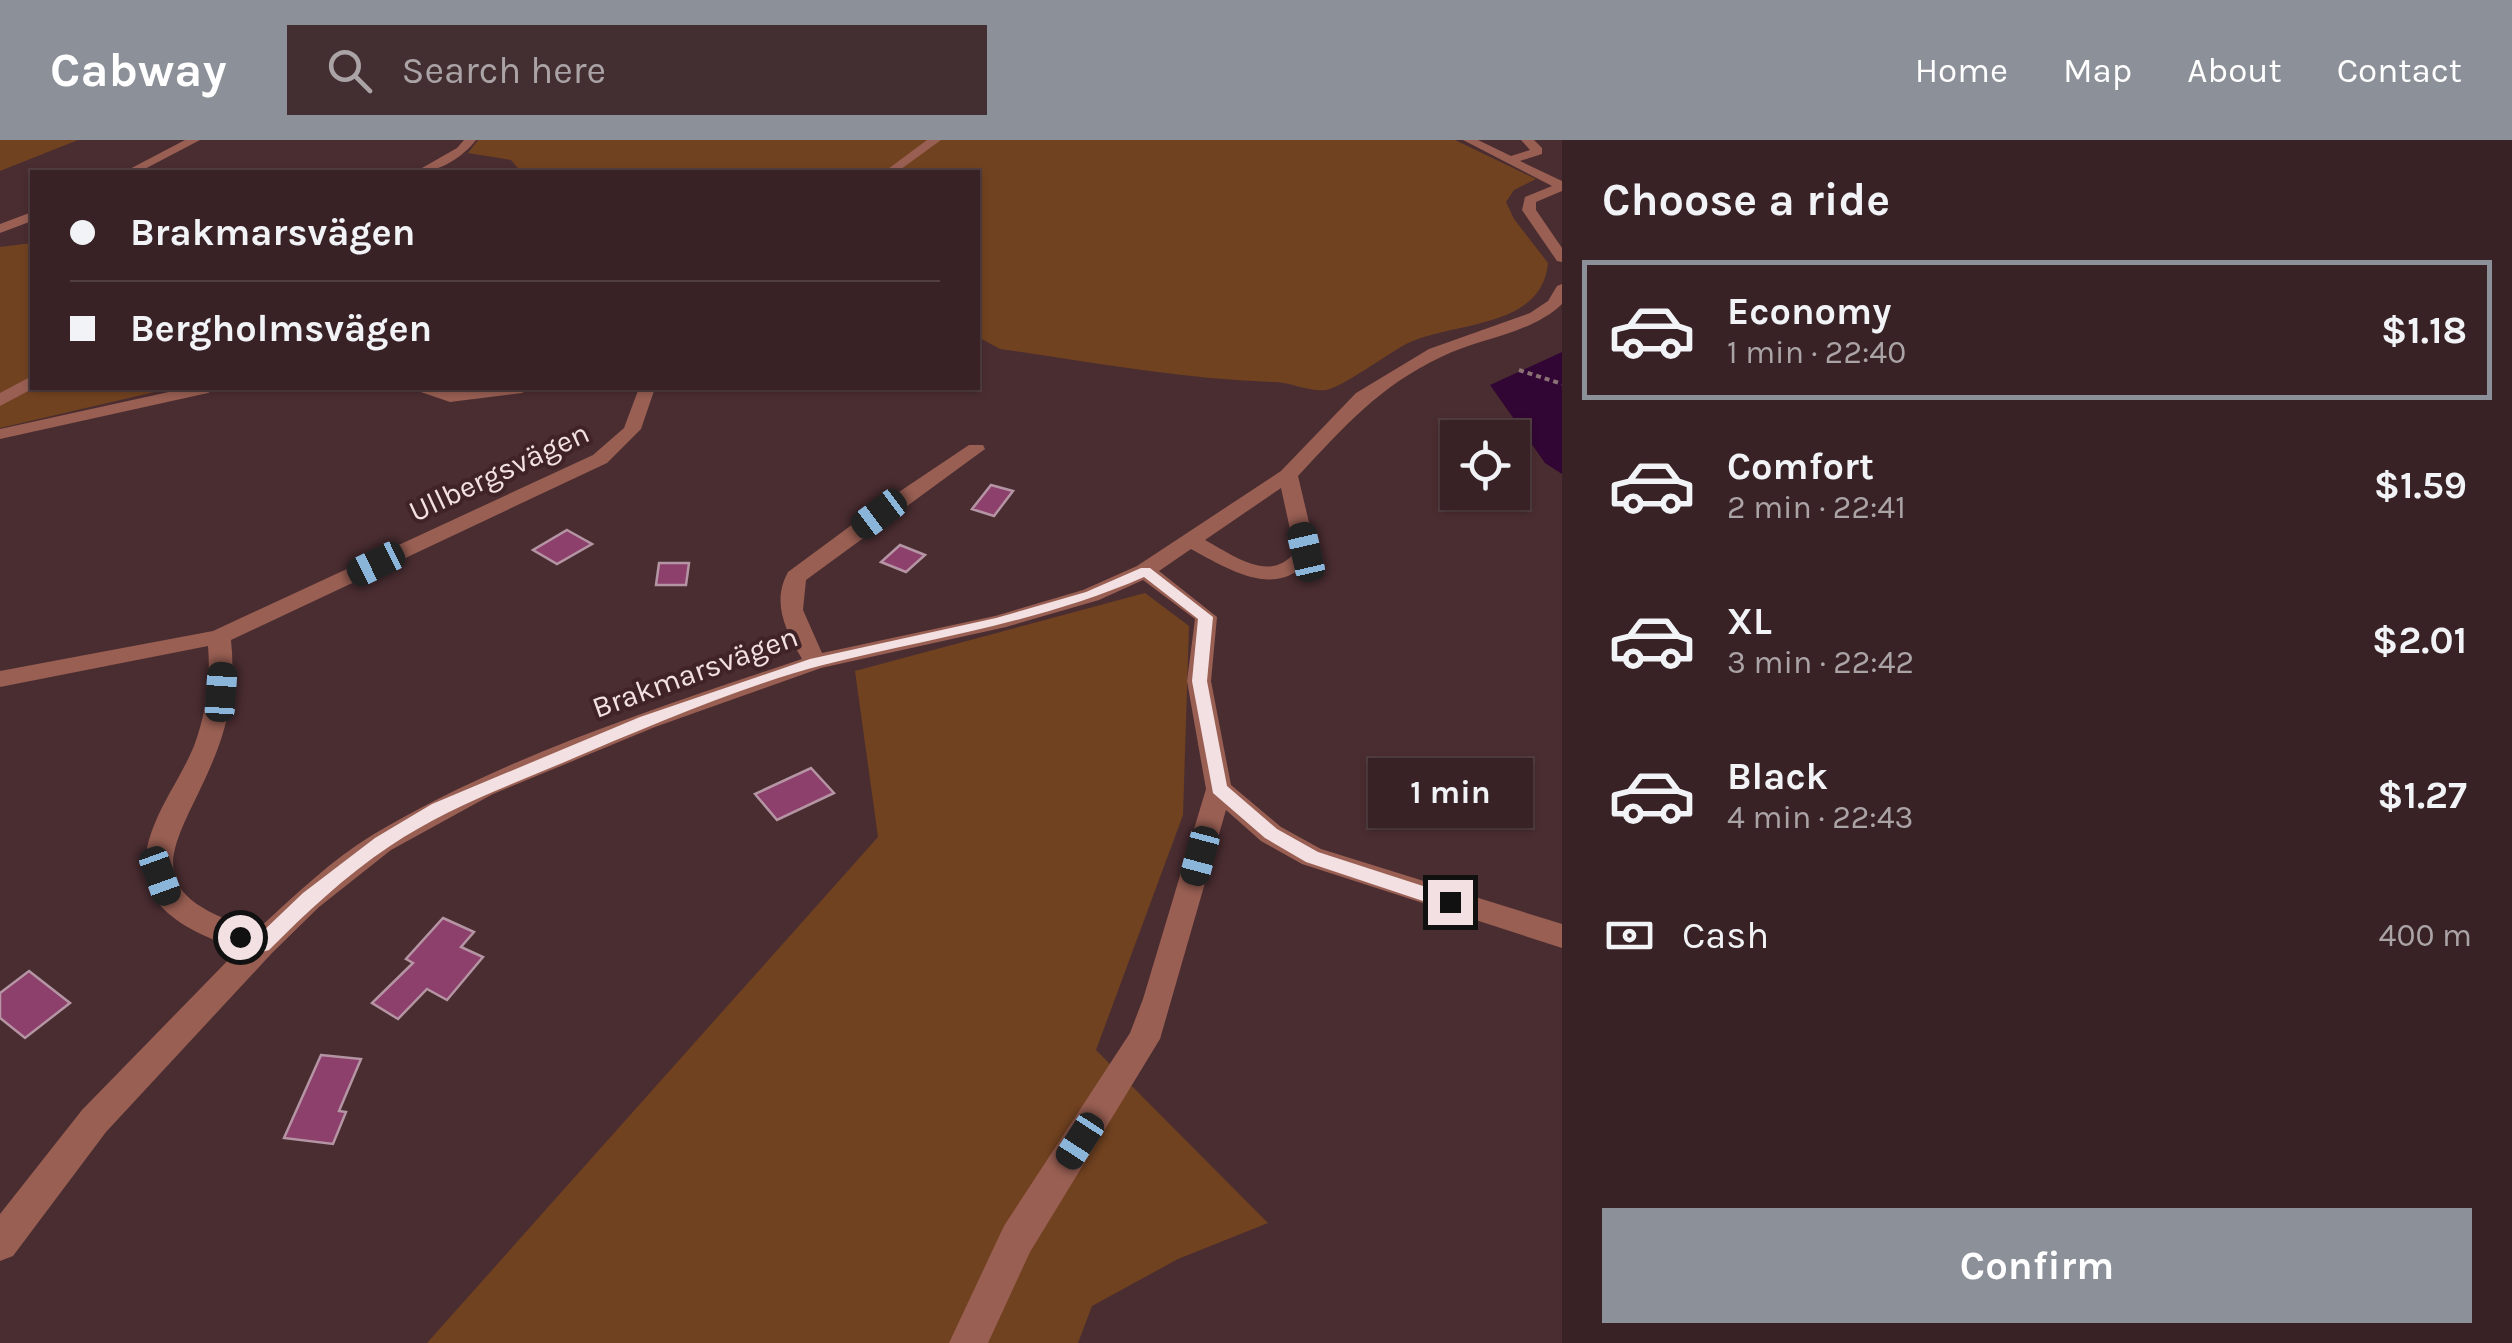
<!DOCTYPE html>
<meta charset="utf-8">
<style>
:root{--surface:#382225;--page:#432f32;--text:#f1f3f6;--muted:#aba4a7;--line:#523f42;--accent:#8c9099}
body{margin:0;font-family:Karla,sans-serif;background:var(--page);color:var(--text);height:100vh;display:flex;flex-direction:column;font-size:38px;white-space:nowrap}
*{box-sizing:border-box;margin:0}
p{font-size:32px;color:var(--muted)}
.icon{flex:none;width:55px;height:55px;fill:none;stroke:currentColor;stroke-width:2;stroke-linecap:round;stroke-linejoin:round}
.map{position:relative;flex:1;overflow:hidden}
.sheet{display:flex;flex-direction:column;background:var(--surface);width:950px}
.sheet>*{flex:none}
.banner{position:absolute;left:30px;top:30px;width:950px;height:220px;border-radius:0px;box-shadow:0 2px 8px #0004,0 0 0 2px var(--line);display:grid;align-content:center;height:220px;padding:0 40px;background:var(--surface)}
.controls{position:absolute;left:1440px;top:280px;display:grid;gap:20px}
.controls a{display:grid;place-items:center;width:90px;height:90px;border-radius:0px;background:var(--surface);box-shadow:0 2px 8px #0004,0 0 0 2px var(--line);font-size:50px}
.end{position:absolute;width:45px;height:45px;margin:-22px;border:12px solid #f3e0e2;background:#111;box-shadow:0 0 0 5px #111}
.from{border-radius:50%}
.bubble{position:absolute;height:70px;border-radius:0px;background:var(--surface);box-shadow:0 2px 8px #0004,0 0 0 2px var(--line);font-size:32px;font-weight:700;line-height:70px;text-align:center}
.car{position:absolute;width:30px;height:60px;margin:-30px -15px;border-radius:12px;box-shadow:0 0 8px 2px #0007;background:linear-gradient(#222 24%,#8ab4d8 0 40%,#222 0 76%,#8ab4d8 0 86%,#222 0)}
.banner b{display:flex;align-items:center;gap:35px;height:95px;font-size:38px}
.banner b+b{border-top:2px solid var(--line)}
.banner i{width:25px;height:25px;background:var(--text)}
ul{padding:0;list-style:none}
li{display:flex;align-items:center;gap:30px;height:140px;margin:0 20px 15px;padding:0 20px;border:5px solid transparent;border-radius:0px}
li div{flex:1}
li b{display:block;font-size:38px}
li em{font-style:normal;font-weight:700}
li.current{border-color:var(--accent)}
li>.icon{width:90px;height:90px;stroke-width:1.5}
h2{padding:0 40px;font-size:45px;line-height:120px}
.pay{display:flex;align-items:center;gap:25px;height:110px;padding:0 40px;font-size:38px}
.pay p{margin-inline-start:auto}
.primary-button{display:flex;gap:20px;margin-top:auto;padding:20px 40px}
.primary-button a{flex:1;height:115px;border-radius:0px;background:var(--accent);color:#fff;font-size:40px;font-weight:700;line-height:115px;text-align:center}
header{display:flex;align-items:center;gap:60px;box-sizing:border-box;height:140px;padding:0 50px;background:var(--accent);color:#fff}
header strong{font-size:48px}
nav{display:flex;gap:55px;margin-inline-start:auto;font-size:35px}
.search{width:700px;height:90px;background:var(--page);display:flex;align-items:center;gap:25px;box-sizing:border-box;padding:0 35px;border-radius:0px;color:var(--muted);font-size:38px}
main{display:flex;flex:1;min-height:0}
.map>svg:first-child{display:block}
.green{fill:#714220}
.water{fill:#310634}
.building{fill:#8d406b;stroke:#b595a4;stroke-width:2.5}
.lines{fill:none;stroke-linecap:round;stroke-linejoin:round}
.path{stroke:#8b7275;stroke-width:4;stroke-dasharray:5 4;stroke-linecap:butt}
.minor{fill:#995f53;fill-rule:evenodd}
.route{fill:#f3e0e2}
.labels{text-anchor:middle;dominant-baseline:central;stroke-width:8;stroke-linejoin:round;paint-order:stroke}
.street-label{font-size:30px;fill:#f3e0e2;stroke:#3f2327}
</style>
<header>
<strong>Cabway</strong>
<div class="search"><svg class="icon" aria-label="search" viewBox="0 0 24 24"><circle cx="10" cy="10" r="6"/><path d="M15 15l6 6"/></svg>Search here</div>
<nav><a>Home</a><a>Map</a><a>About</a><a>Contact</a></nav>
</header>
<main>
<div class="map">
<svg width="1562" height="1203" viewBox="0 0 1562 1203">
<rect width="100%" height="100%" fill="#4a2d31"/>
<path class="green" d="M 0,0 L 78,0 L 0,31 Z
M 478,0 L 1455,0 L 1536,39 L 1514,50 L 1506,62 L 1514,79 L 1548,123 C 1542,190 1451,181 1406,204 C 1389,213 1341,248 1326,250 C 1310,252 1290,242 1273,242 C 1182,239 1091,222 1000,209 L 978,197 L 978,32 L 521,32 L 511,20 L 468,13 Z
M 32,103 L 32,236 L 0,256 L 0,107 Z
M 32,248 L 172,248 L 0,288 L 0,264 Z
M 1145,453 L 1189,486 L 1183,675 L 1096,910 L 1268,1083 L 1178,1119 L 1092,1166 L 1078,1203 L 427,1203 L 878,697 L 855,531 Z"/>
<path class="water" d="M 1562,212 L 1562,334 L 1545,323 L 1490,245 Z"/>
<path class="building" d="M 991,345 L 1013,351 L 994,376 L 972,369 Z
M 567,390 L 592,404 L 557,424 L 533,410 Z
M 900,405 L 925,415 L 906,432 L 881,422 Z
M 659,423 L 689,423 L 686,445 L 656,445 Z
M 1463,625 L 1493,636 L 1485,659 L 1454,647 Z
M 811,628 L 834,653 L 777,680 L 755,654 Z
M 443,778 L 474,792 L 461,807 L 483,817 L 447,860 L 427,849 L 398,879 L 372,863 L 413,823 L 406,819 Z
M 29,831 L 70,863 L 25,898 L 0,878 L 0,853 Z
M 321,915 L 361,919 L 339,971 L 346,972 L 333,1004 L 284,998 Z"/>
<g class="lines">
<path class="path" d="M 1519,230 L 1562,244"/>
<path class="minor" d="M 185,0 L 200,0 L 139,32 L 124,32 Z
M 464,0 L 476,0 C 462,18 438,33 415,32 L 457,8 Z
M 927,0 L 941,0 L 897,32 L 884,32 Z
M 1463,0 L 1478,0 L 1511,16 L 1530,10 L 1521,0 L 1534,0 L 1542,8 L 1542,14 L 1520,21 L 1562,41 L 1562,51 L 1536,62 L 1536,70 L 1562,108 L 1562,122 L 1557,121 L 1522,70 L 1525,57 L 1552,46 Z
M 32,72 L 32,81 L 0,93 L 0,84 Z
M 1562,144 L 1562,164 C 1531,194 1479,198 1441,217 C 1378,247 1344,287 1298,336 L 1316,412 C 1281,462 1235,433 1191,409 L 1159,431 L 1217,477 L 1211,541 L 1231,645 L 1281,687 L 1321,709 L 1562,784 L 1562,808 L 1302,724 L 1261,701 L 1226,670 L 1160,899 L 1030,1112 L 988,1203 L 949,1203 L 1004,1086 L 1130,893 L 1143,859 L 1206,649 L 1187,541 L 1195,479 L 1143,440 L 1099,460 L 1006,487 L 821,528 L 655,587 L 493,654 L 391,710 L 319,767 L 272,813 L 106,992 L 13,1116 L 0,1121 L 0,1074 L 82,970 L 239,809 C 175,787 123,758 155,683 C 166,656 183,633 194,606 C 206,574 211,540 208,506 L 0,547 L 0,531 L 213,491 L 593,315 L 624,288 L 639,248 L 655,248 L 641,289 L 607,323 L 231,500 C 235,537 231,573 218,608 C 184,700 120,749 257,790 C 293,757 331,720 374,694 C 507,615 657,568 802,519 C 786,491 771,463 788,432 L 872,370 L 969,305 L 983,305 L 985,309 L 806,440 L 803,470 L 822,513 L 995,476 L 1083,450 L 1137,426 L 1281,331 L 1356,253 L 1429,209 L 1530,173 L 1548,161 L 1557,146 ZM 1281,348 L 1295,412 C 1270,444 1233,415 1205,400 Z
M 32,236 L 34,248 L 0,266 L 0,253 Z
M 187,248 L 217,248 L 208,253 L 0,299 L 0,289 Z
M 409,248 L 450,252 L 531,248 L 522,253 L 450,262 Z"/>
</g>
<path class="route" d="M 1141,428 L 1150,428 L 1213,477 L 1207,541 L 1227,646 L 1277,689 L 1318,712 L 1457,757 L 1457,767 L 1450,770 L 1306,722 L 1265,698 L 1213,653 L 1192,541 L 1198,479 L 1144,437 C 1041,482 932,498 823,525 C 739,547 647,587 567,621 C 506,647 445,669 390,706 C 345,736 306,773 269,810 L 262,812 L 234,802 L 231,797 L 240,789 L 259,795 L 303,753 L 375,698 L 432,664 L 640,577 L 810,519 L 996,478 L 1086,452 Z"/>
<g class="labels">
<g class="street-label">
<text transform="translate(499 332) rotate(-25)">Ullbergsvägen</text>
<text transform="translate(695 532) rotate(-20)">Brakmarsvägen</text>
</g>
</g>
</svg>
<div class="controls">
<a><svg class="icon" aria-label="locate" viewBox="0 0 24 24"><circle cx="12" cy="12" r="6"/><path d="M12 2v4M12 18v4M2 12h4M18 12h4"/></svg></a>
</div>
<i class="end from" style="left:240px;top:797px"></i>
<i class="end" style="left:1450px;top:762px"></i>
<div class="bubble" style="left:1368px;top:618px;width:165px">1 min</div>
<i class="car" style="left:879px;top:374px;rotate:233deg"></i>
<i class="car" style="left:1306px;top:412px;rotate:347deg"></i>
<i class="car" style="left:376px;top:424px;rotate:244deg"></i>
<i class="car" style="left:221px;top:552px;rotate:4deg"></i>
<i class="car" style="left:1200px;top:716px;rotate:195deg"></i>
<i class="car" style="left:160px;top:736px;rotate:160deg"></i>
<i class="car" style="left:1080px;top:1001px;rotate:213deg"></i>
<div class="banner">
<b><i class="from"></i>Brakmarsvägen</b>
<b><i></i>Bergholmsvägen</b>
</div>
</div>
<section class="sheet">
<h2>Choose a ride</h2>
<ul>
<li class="current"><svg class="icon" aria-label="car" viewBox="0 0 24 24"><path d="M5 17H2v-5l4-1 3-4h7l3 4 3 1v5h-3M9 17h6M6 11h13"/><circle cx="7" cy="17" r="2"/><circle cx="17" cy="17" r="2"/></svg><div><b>Economy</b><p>1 min · 22:40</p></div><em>$1.18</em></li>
<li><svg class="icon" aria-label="car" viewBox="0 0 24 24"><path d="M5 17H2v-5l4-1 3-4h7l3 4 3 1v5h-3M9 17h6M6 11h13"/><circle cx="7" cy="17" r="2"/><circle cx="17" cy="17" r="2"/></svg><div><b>Comfort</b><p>2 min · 22:41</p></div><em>$1.59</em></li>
<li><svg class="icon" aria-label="car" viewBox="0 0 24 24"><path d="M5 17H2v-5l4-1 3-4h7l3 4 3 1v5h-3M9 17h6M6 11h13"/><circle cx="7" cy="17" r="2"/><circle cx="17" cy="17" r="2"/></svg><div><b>XL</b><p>3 min · 22:42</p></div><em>$2.01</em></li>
<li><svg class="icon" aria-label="car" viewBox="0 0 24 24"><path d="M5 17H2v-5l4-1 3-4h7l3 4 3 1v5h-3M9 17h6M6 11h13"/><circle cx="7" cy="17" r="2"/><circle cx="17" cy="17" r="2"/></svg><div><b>Black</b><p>4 min · 22:43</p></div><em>$1.27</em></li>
</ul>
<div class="pay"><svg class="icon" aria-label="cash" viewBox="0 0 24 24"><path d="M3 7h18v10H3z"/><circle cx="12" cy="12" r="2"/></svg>Cash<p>400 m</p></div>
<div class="primary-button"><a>Confirm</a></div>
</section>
</main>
